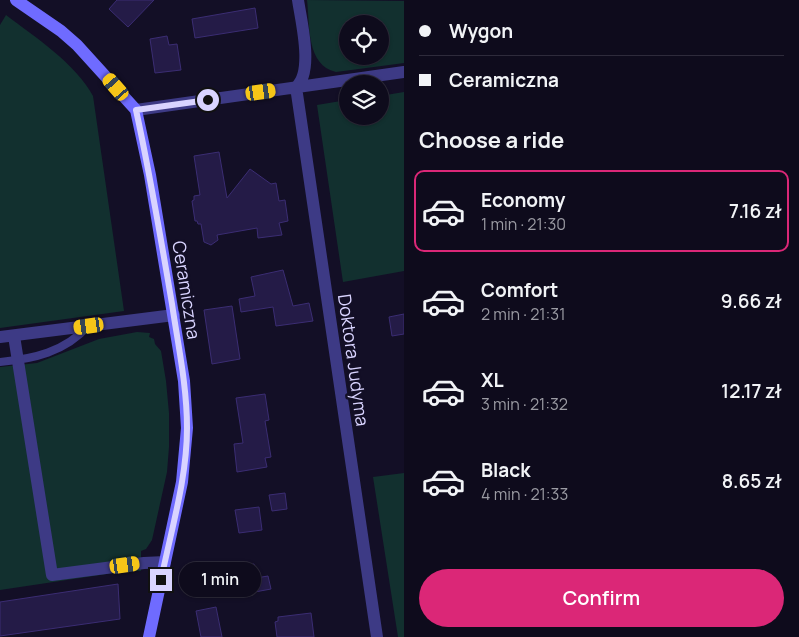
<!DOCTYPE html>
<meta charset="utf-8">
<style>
:root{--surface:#0e0b1c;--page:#1c1929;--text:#f1f3f6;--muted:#9b9ba3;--line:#2e2b3b;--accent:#db2777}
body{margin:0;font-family:Manrope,sans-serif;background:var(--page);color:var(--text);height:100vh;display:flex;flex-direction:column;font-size:19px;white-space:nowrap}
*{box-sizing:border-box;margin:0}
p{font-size:16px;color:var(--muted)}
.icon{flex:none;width:28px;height:28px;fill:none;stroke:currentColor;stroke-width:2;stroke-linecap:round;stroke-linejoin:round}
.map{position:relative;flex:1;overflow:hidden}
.side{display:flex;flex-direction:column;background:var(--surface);width:395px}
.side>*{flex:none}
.banner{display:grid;align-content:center;height:110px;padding:0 15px;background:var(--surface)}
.buttons{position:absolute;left:339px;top:15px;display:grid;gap:10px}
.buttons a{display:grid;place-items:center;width:50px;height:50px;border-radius:50%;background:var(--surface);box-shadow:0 1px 4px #0004,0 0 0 1px var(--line);font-size:25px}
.end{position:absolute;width:22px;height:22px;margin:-11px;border:6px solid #d9d4ff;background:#111;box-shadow:0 0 0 2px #111}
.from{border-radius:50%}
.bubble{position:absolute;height:35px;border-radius:18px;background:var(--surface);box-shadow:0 1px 4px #0004,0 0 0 1px var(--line);font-size:16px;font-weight:600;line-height:35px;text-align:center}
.car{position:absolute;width:15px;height:30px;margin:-15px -8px;border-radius:6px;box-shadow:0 0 4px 1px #0007;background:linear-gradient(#f5c518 24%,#345 0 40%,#f5c518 0 76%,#345 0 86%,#f5c518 0)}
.banner b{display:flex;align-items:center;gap:18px;height:48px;font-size:19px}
.banner b+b{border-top:1px solid var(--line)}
.banner i{width:12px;height:12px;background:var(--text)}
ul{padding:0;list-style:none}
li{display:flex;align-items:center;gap:15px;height:82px;margin:0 10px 8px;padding:0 5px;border:2px solid transparent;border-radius:10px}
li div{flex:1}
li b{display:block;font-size:19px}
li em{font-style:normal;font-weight:600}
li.current{border-color:var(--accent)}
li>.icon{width:45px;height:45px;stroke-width:1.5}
h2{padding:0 15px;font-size:22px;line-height:60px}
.primary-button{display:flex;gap:10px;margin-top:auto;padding:10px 15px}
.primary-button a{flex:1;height:58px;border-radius:30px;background:var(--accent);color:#fff;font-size:20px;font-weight:600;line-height:58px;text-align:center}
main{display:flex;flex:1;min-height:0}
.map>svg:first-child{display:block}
.green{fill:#12302f;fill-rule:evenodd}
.building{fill:#241b47;stroke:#3b2d73}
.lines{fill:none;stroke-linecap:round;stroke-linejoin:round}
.lane{stroke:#3d3a85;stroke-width:8}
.street{stroke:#3d3a85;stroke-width:12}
.secondary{stroke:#6f6bff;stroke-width:12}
.route{stroke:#d9d4ff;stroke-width:6}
.labels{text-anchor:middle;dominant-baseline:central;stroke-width:5;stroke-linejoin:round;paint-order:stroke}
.street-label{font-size:18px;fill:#d9d4ff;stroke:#130f26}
</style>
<main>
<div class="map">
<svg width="404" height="637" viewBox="0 0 404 637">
<rect width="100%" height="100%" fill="#130f26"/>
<path class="green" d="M 307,0 L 404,1 L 404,63 L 336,72 C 306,65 310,25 307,0 ZM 348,24 L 380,24 L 380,56 L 348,56 Z
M 6,15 C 35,37 76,64 93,96 L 124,311 L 0,328 L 0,25 Z
M 404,92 L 404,271 L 343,282 L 317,105 L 347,100 L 348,116 L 380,116 L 380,96 Z
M 137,332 L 150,333 L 149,337 L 154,339 L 155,344 L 161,351 L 166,381 L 169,413 L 169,447 L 167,472 L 152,540 L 146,549 L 141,551 L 141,571 L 127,571 L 0,590 L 0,367 L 37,363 L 99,339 Z
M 404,473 L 404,637 L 398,637 L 373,477 Z"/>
<path class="building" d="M 117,0 L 154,0 L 128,27 L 109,9 Z
M 255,8 L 258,28 L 195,38 L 192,19 Z
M 167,36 L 169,45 L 177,44 L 181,70 L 155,73 L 150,39 Z
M 219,152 L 227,198 L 250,169 L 271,184 L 276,183 L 279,201 L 285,200 L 288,221 L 279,223 L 282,235 L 258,238 L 257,228 L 217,235 L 218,240 L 211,245 L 204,242 L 201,224 L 198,224 L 197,221 L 195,221 L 192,201 L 194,200 L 194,196 L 200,195 L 194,156 Z
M 283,270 L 293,306 L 309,303 L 313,321 L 276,326 L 273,307 L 241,312 L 239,299 L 255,296 L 251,277 Z
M 232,306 L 240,359 L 212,364 L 204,310 Z
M 404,314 L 404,334 L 392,336 L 389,317 Z
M 265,394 L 269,420 L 265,421 L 271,457 L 265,458 L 267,467 L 237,472 L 234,444 L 243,443 L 236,398 Z
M 285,493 L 287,509 L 272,511 L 269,495 Z
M 259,507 L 262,530 L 239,533 L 235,510 Z
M 254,564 L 256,578 L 268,576 L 271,589 L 244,594 L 240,566 Z
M 118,584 L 120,619 L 0,636 L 0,602 Z
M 216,607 L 222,637 L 201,637 L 196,611 Z
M 311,613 L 314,637 L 277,637 L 275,622 L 278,621 L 278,617 Z"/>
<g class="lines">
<path class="lane" d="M 0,362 C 33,359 65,352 88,326"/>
<path class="street" d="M 298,0 C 301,21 314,72 296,87 L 377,637
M 136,110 L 404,72
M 14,336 L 52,575 L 144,563 L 165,562
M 0,337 L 174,315"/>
<path class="secondary" d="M 16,0 L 61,31 L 77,45 L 136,110 L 150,175 L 184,381 L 187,428 L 182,482 L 149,637"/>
</g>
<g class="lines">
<path class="route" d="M 161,580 C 171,530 187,479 187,428 C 187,386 178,345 172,304 C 161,239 150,174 136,110 L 208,100"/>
</g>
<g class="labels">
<g class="street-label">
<text transform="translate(187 290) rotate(81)">Ceramiczna</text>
<text transform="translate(354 360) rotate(82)">Doktora Judyma</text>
</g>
</g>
</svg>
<div class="buttons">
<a><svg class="icon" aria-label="locate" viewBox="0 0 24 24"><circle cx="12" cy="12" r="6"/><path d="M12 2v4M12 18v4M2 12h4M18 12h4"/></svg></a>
<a><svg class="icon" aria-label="layers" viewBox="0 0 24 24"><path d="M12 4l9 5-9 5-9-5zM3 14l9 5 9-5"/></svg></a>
</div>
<i class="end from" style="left:208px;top:100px"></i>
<i class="end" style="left:161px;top:580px"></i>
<div class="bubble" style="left:179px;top:562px;width:82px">1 min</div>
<i class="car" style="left:116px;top:87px;rotate:319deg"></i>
<i class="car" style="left:261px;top:92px;rotate:82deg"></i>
<i class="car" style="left:89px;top:326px;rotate:262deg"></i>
<i class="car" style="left:125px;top:565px;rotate:82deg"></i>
</div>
<section class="side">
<div class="banner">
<b><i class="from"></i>Wygon</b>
<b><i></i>Ceramiczna</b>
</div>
<h2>Choose a ride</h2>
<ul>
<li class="current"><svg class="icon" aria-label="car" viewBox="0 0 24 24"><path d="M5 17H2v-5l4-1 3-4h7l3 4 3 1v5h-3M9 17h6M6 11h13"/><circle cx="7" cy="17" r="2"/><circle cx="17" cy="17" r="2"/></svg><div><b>Economy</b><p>1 min · 21:30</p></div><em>7.16 zł</em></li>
<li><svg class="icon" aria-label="car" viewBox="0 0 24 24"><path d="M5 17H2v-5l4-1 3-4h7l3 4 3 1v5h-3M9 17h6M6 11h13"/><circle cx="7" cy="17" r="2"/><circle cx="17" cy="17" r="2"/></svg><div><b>Comfort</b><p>2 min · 21:31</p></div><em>9.66 zł</em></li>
<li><svg class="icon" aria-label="car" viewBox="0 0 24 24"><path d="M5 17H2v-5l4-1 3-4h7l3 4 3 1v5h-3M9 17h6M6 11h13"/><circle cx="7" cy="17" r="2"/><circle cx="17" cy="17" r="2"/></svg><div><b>XL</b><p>3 min · 21:32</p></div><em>12.17 zł</em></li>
<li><svg class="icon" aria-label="car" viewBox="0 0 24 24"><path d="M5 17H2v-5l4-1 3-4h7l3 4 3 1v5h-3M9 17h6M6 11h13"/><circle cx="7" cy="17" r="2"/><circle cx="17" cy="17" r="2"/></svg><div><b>Black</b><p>4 min · 21:33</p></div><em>8.65 zł</em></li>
</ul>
<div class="primary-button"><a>Confirm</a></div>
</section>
</main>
